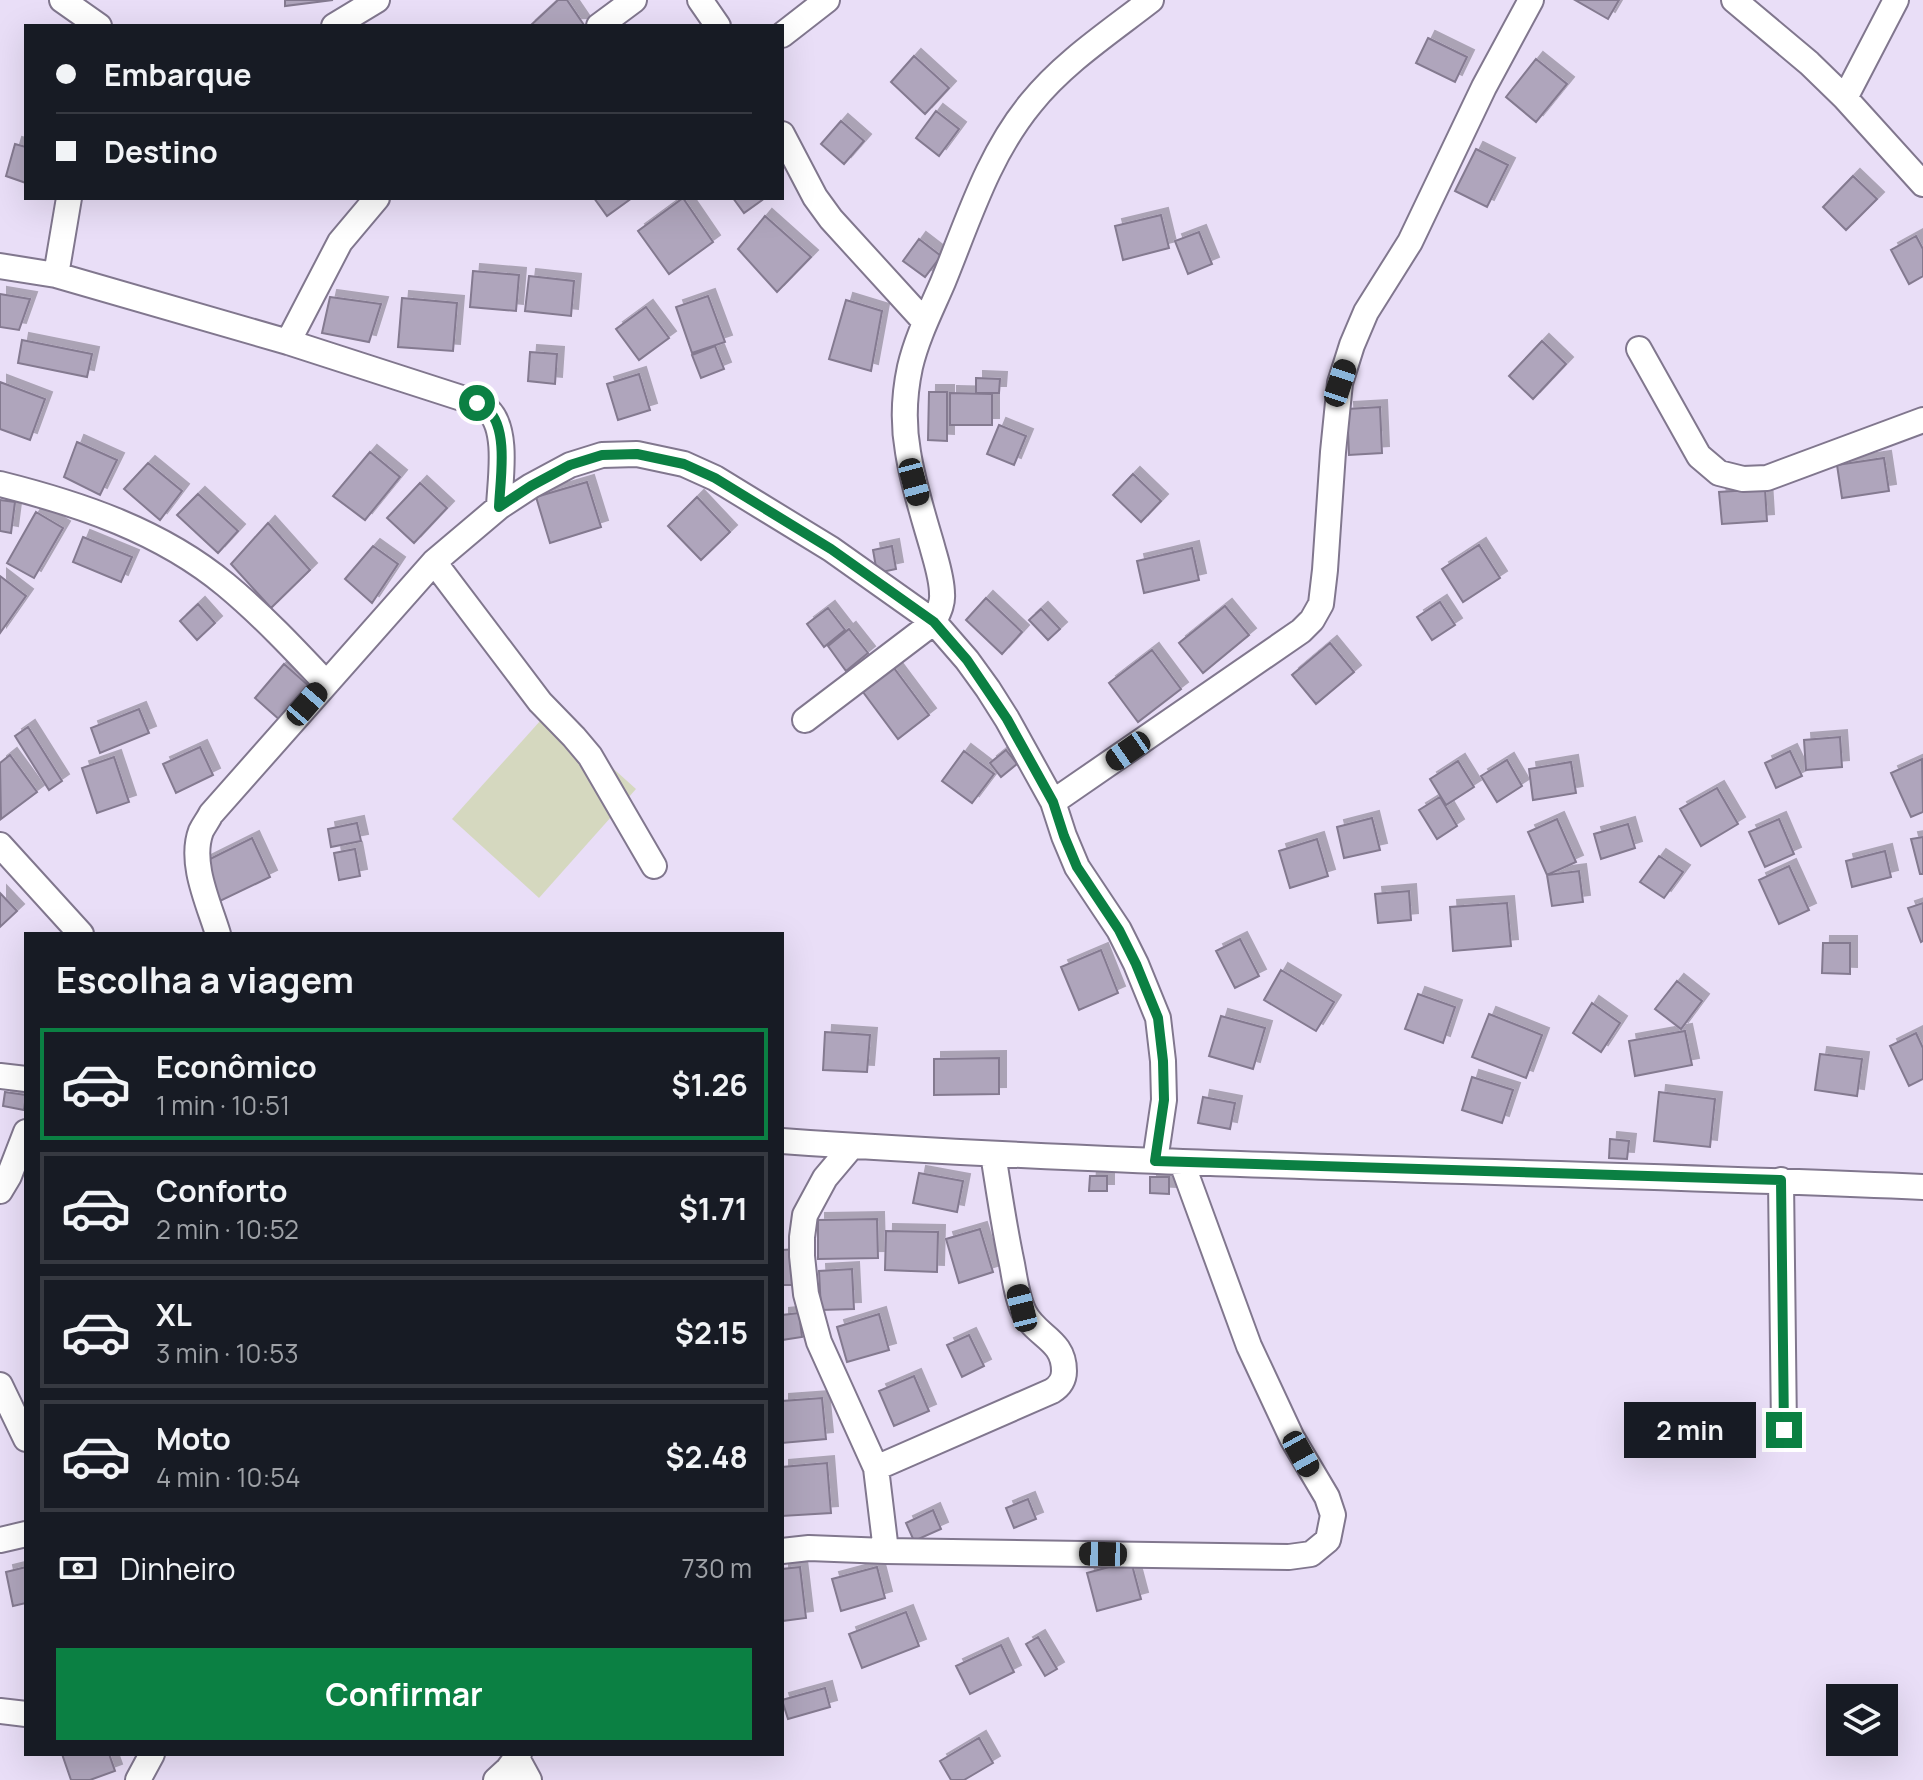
<!DOCTYPE html>
<html lang="pt">
<meta charset="utf-8">
<style>
:root{--surface:#171b24;--page:#20242c;--text:#f1f3f6;--muted:#9ea1a6;--line:#363941;--accent:#0b8043}
body{margin:0;font-family:Manrope,sans-serif;background:var(--page);color:var(--text);height:100vh;display:flex;flex-direction:column;font-size:30px;white-space:nowrap}
*{box-sizing:border-box;margin:0}
p{font-size:26px;color:var(--muted)}
.icon{flex:none;width:44px;height:44px;fill:none;stroke:currentColor;stroke-width:2;stroke-linecap:round;stroke-linejoin:round}
.map{position:relative;flex:1;overflow:hidden}
.details{position:absolute;left:24px;top:932px;width:760px;height:824px;display:flex;flex-direction:column;background:var(--surface);border-radius:0px;box-shadow:0 8px 32px #0002}
.details>*{flex:none}
.banner{position:absolute;left:24px;top:24px;width:760px;height:176px;border-radius:0px;box-shadow:0 8px 32px #0002;display:grid;align-content:center;height:176px;padding:0 32px;background:var(--surface)}
.controls{position:absolute;left:1826px;top:1684px;display:grid;gap:16px}
.controls a{display:grid;place-items:center;width:72px;height:72px;border-radius:0px;background:var(--surface);box-shadow:0 8px 32px #0002;font-size:40px}
.end{position:absolute;width:36px;height:36px;margin:-18px;border:10px solid #0b8043;background:#fff;box-shadow:0 0 0 4px #fff}
.from{border-radius:50%}
.bubble{position:absolute;height:56px;border-radius:0px;background:var(--surface);box-shadow:0 8px 32px #0002;font-size:26px;font-weight:700;line-height:56px;text-align:center}
.car{position:absolute;width:24px;height:48px;margin:-24px -12px;border-radius:10px;box-shadow:0 0 6px 2px #0007;background:linear-gradient(#222 24%,#8ab4d8 0 40%,#222 0 76%,#8ab4d8 0 86%,#222 0)}
.banner b{display:flex;align-items:center;gap:28px;height:76px;font-size:30px}
.banner b+b{border-top:2px solid var(--line)}
.banner i{width:20px;height:20px;background:var(--text)}
ul{padding:0;list-style:none}
li{display:flex;align-items:center;gap:24px;height:112px;margin:0 16px 12px;padding:0 16px;border:4px solid var(--line);border-radius:0px}
li div{flex:1}
li b{display:block;font-size:30px}
li em{font-style:normal;font-weight:700}
li.on{border-color:var(--accent)}
li>.icon{width:72px;height:72px;stroke-width:1.5}
h2{padding:0 32px;font-size:36px;line-height:96px}
.pay{display:flex;align-items:center;gap:20px;height:88px;padding:0 32px;font-size:30px}
.pay p{margin-inline-start:auto}
.action{display:flex;gap:16px;margin-top:auto;padding:16px 32px}
.action a{flex:1;height:92px;border-radius:0px;background:var(--accent);color:#fff;font-size:32px;font-weight:700;line-height:92px;text-align:center}
.map>svg:first-child{display:block}
.green{fill:#d5d8bf}
.building{fill:#afa5bc;stroke:#847a90;stroke-width:2;filter:url(#shadow)}
.lines{fill:none;stroke-linecap:round;stroke-linejoin:round}
.minor-casing{stroke:#81778e;stroke-width:28}
.minor{stroke:#fff;stroke-width:24}
.route{stroke:#0b8043;stroke-width:10}
</style>
<div class="map">
<svg width="1923" height="1780" viewBox="0 0 1923 1780">
<defs>
<filter id="shadow"><feDropShadow dx="7" dy="-7" stdDeviation="0" flood-color="#0004"/></filter>
</defs>
<rect width="100%" height="100%" fill="#e9def7"/>
<path class="green" d="M 549,711 L 636,789 L 539,898 L 452,819 Z"/>
<path class="building" d="M 285,0 L 333,0 L 285,6 Z
M 558,0 L 567,0 L 584,25 L 530,26 Z
M 1575,0 L 1619,0 L 1608,19 Z
M 1428,38 L 1467,57 L 1455,82 L 1416,63 Z
M 914,56 L 949,88 L 925,114 L 891,82 Z
M 1536,59 L 1567,84 L 1536,122 L 1506,97 Z
M 936,111 L 959,129 L 939,156 L 916,138 Z
M 841,121 L 864,141 L 844,164 L 821,144 Z
M 15,144 L 26,147 L 26,183 L 6,176 Z
M 1476,149 L 1508,165 L 1487,207 L 1455,191 Z
M 1853,176 L 1877,199 L 1846,230 L 1823,207 Z
M 594,198 L 632,198 L 607,216 Z
M 683,198 L 713,242 L 669,274 L 638,231 Z
M 733,198 L 765,198 L 744,213 Z
M 1161,215 L 1169,248 L 1123,260 L 1115,226 Z
M 765,216 L 811,257 L 777,292 L 738,249 Z
M 1199,232 L 1212,264 L 1188,274 L 1175,241 Z
M 1916,236 L 1923,249 L 1923,276 L 1909,284 L 1891,250 Z
M 919,239 L 941,256 L 925,277 L 903,261 Z
M 473,271 L 519,275 L 516,311 L 470,307 Z
M 529,276 L 574,281 L 571,316 L 525,311 Z
M 0,294 L 30,299 L 19,330 L 0,327 Z
M 708,296 L 725,342 L 692,353 L 676,307 Z
M 330,297 L 381,304 L 369,342 L 322,333 Z
M 402,298 L 457,303 L 453,351 L 398,347 Z
M 846,300 L 882,311 L 871,371 L 829,359 Z
M 646,307 L 669,338 L 639,360 L 616,329 Z
M 22,340 L 92,354 L 87,377 L 18,363 Z
M 1542,341 L 1566,364 L 1533,399 L 1509,376 Z
M 715,346 L 724,369 L 701,378 L 692,355 Z
M 530,352 L 557,354 L 555,384 L 528,381 Z
M 639,374 L 650,410 L 618,420 L 607,384 Z
M 976,378 L 1000,379 L 999,393 L 976,393 Z
M 0,382 L 45,399 L 30,440 L 0,429 Z
M 929,392 L 947,392 L 947,441 L 928,440 Z
M 950,393 L 992,394 L 992,425 L 950,425 Z
M 1380,407 L 1382,453 L 1349,455 L 1347,409 Z
M 999,425 L 1026,436 L 1014,465 L 987,454 Z
M 77,442 L 117,460 L 100,495 L 64,477 Z
M 370,452 L 400,477 L 365,520 L 333,496 Z
M 1884,458 L 1889,491 L 1842,498 L 1837,465 Z
M 148,463 L 182,491 L 160,520 L 124,489 Z
M 1133,474 L 1161,501 L 1141,522 L 1113,495 Z
M 587,482 L 601,527 L 550,543 L 536,497 Z
M 420,483 L 447,508 L 414,543 L 387,518 Z
M 1765,489 L 1767,521 L 1722,524 L 1719,492 Z
M 198,494 L 238,531 L 218,553 L 177,515 Z
M 697,497 L 730,532 L 701,560 L 668,526 Z
M 0,500 L 15,502 L 11,533 L 0,531 Z
M 36,512 L 63,528 L 34,578 L 7,563 Z
M 268,523 L 310,570 L 271,608 L 231,564 Z
M 83,537 L 132,557 L 121,582 L 73,562 Z
M 1479,545 L 1500,578 L 1463,602 L 1442,569 Z
M 373,546 L 398,564 L 372,603 L 345,579 Z
M 892,546 L 896,569 L 877,573 L 873,550 Z
M 1192,548 L 1199,580 L 1144,593 L 1137,561 Z
M 0,576 L 26,596 L 0,633 Z
M 986,598 L 1022,632 L 1002,654 L 966,620 Z
M 1440,602 L 1455,625 L 1432,640 L 1417,617 Z
M 198,604 L 215,623 L 197,640 L 180,621 Z
M 1225,606 L 1249,635 L 1203,673 L 1179,643 Z
M 828,608 L 845,630 L 824,647 L 807,624 Z
M 1041,609 L 1060,629 L 1048,640 L 1029,620 Z
M 849,629 L 868,653 L 846,671 L 828,646 Z
M 1330,643 L 1354,672 L 1316,704 L 1292,675 Z
M 1152,650 L 1181,689 L 1138,722 L 1109,683 Z
M 284,664 L 310,687 L 281,721 L 255,698 Z
M 891,664 L 929,715 L 898,739 L 860,688 Z
M 139,709 L 149,733 L 100,753 L 91,728 Z
M 28,727 L 62,781 L 49,790 L 15,736 Z
M 1840,737 L 1842,767 L 1806,770 L 1804,740 Z
M 200,747 L 213,775 L 176,793 L 163,764 Z
M 1006,750 L 1017,764 L 1001,777 L 990,763 Z
M 964,751 L 994,774 L 972,803 L 942,781 Z
M 1790,751 L 1802,776 L 1776,788 L 1765,763 Z
M 10,755 L 37,792 L 1,819 L 0,763 Z
M 114,757 L 129,802 L 97,813 L 82,768 Z
M 1922,759 L 1923,812 L 1911,817 L 1891,773 Z
M 1507,760 L 1522,786 L 1497,802 L 1481,776 Z
M 1458,761 L 1474,787 L 1446,805 L 1430,779 Z
M 1571,762 L 1576,793 L 1533,800 L 1529,769 Z
M 1717,788 L 1738,824 L 1701,846 L 1680,809 Z
M 1440,797 L 1457,826 L 1437,839 L 1419,810 Z
M 1372,818 L 1380,850 L 1344,858 L 1337,827 Z
M 1557,819 L 1576,862 L 1547,875 L 1528,832 Z
M 1779,819 L 1794,854 L 1765,867 L 1749,832 Z
M 357,823 L 361,841 L 331,847 L 328,829 Z
M 1628,824 L 1635,848 L 1601,859 L 1594,834 Z
M 1923,837 L 1923,874 L 1920,874 L 1911,839 Z
M 252,838 L 270,877 L 220,901 L 202,863 Z
M 1317,839 L 1328,876 L 1290,888 L 1279,851 Z
M 355,849 L 360,876 L 339,880 L 334,853 Z
M 1885,851 L 1891,877 L 1852,887 L 1846,861 Z
M 1659,856 L 1683,872 L 1664,898 L 1640,882 Z
M 1789,866 L 1809,910 L 1779,924 L 1759,880 Z
M 1579,871 L 1583,902 L 1552,906 L 1547,875 Z
M 1409,891 L 1411,920 L 1378,923 L 1375,894 Z
M 0,893 L 17,911 L 0,927 Z
M 1507,903 L 1511,946 L 1453,951 L 1450,907 Z
M 1923,903 L 1923,941 L 1921,942 L 1908,908 Z
M 1240,939 L 1259,976 L 1235,988 L 1216,951 Z
M 1823,943 L 1850,943 L 1850,974 L 1822,973 Z
M 1101,950 L 1118,993 L 1079,1010 L 1061,967 Z
M 1281,970 L 1334,1002 L 1316,1031 L 1264,1000 Z
M 1677,981 L 1702,1001 L 1681,1029 L 1655,1009 Z
M 1418,994 L 1455,1007 L 1443,1043 L 1405,1029 Z
M 1592,1003 L 1620,1023 L 1601,1052 L 1573,1033 Z
M 1489,1014 L 1542,1035 L 1526,1078 L 1472,1057 Z
M 1221,1016 L 1265,1028 L 1253,1069 L 1209,1056 Z
M 1685,1031 L 1692,1065 L 1635,1076 L 1629,1041 Z
M 825,1032 L 870,1035 L 867,1072 L 823,1070 Z
M 1916,1033 L 1923,1048 L 1923,1079 L 1909,1086 L 1890,1046 Z
M 1820,1054 L 1862,1059 L 1857,1096 L 1815,1090 Z
M 999,1058 L 999,1094 L 934,1095 L 934,1059 Z
M 1472,1077 L 1513,1090 L 1502,1123 L 1462,1110 Z
M 5,1092 L 26,1095 L 24,1110 L 3,1106 Z
M 1659,1092 L 1715,1099 L 1710,1147 L 1654,1141 Z
M 1203,1097 L 1235,1103 L 1230,1129 L 1198,1123 Z
M 1610,1139 L 1629,1141 L 1627,1159 L 1609,1158 Z
M 919,1173 L 963,1181 L 957,1212 L 913,1203 Z
M 1090,1176 L 1107,1176 L 1107,1191 L 1089,1191 Z
M 1150,1177 L 1169,1177 L 1169,1194 L 1150,1193 Z
M 877,1219 L 878,1258 L 818,1259 L 818,1220 Z
M 980,1229 L 993,1272 L 959,1283 L 946,1239 Z
M 886,1231 L 938,1232 L 937,1272 L 885,1270 Z
M 799,1249 L 800,1285 L 782,1285 L 782,1250 Z
M 852,1269 L 854,1309 L 821,1310 L 819,1271 Z
M 799,1313 L 802,1337 L 782,1340 L 782,1315 Z
M 879,1314 L 889,1350 L 847,1362 L 837,1327 Z
M 969,1335 L 984,1366 L 962,1377 L 947,1345 Z
M 914,1376 L 929,1411 L 894,1426 L 879,1391 Z
M 822,1398 L 826,1439 L 782,1443 L 782,1401 Z
M 827,1463 L 831,1513 L 782,1516 L 782,1467 Z
M 1028,1499 L 1036,1519 L 1014,1528 L 1006,1508 Z
M 933,1510 L 941,1529 L 914,1541 L 906,1523 Z
M 1131,1561 L 1141,1599 L 1097,1611 L 1087,1573 Z
M 26,1567 L 26,1603 L 13,1606 L 6,1572 Z
M 800,1567 L 806,1618 L 782,1621 L 782,1569 Z
M 877,1567 L 885,1598 L 841,1611 L 832,1579 Z
M 906,1612 L 919,1646 L 862,1668 L 849,1634 Z
M 1038,1637 L 1057,1669 L 1045,1676 L 1026,1644 Z
M 1001,1645 L 1014,1672 L 970,1694 L 956,1666 Z
M 825,1688 L 830,1707 L 788,1719 L 782,1700 Z
M 979,1738 L 993,1763 L 964,1780 L 951,1780 L 940,1761 Z
M 62,1754 L 109,1754 L 115,1771 L 90,1780 L 71,1780 Z"/>
<g class="lines">
<g class="minor-casing">
<path id="minor" d="M 62,0 L 99,26
M 700,0 L 718,26
M 1734,0 L 1809,63 L 1845,98 L 1923,184
M 334,26 L 377,0
M 599,26 L 634,0
M 782,35 L 827,0
M 1845,98 L 1896,0
M 782,134 L 815,197 L 831,219 L 925,322
M 0,266 L 56,275 L 69,198
M 56,275 L 288,342 L 477,403 C 481,405 485,407 488,410 C 509,429 500,481 499,507
M 288,342 L 340,242 L 377,198
M 1639,349 L 1699,456 L 1719,473 L 1743,479 L 1767,478 L 1923,420
M 0,484 C 80,504 161,531 226,585 C 262,615 294,649 326,683
M 434,562 L 540,702 L 574,737 L 590,756 L 654,866
M 805,720 L 934,622 C 938,613 943,604 942,594 C 942,578 936,561 932,546 C 923,515 913,484 908,452 C 903,424 904,395 910,367 C 917,337 931,310 943,282 C 968,221 988,155 1031,103 C 1064,62 1110,32 1151,0
M 1053,802 L 1301,631 L 1312,620 L 1321,604 L 1325,570 L 1333,452 L 1340,383 L 1352,345 L 1366,312 L 1410,242 L 1484,87 L 1531,0
M 0,845 L 81,934
M 218,934 C 209,904 189,863 201,831 C 204,825 208,820 211,814 L 434,562 L 499,507 L 531,486 L 570,465 L 602,455 L 637,454 L 684,464 L 715,478 L 831,549 L 934,622 L 967,660 L 988,689 L 1007,719 L 1053,802 L 1064,836 L 1077,867 L 1119,930 L 1136,964 L 1158,1018 L 1163,1061 L 1164,1100 L 1155,1161
M 0,1076 L 26,1079
M 782,1141 C 1162,1168 1543,1170 1923,1187
M 852,1146 L 825,1178 L 805,1215 L 802,1237 L 802,1256 L 806,1294 L 819,1342 L 876,1468 L 886,1551
M 1781,1180 L 1784,1430
M 0,1191 L 9,1176 L 26,1132
M 0,1385 L 26,1439
M 876,1468 L 1052,1391 C 1060,1386 1064,1380 1064,1371 C 1064,1339 1036,1337 1024,1312 C 1017,1298 1015,1280 1012,1264 C 1004,1227 999,1191 993,1154
M 0,1540 L 26,1534
M 782,1551 L 809,1548 L 886,1551 L 1289,1557 L 1311,1554 L 1328,1540 L 1333,1515 L 1327,1497 L 1292,1438 L 1249,1346 L 1182,1163
M 0,1711 L 26,1714
M 517,1758 L 529,1780
M 138,1780 L 152,1754
M 496,1780 L 508,1769 L 519,1754"/>
</g>
<use href="#minor" class="minor"/>
</g>
<g class="lines">
<path class="route" d="M 477,403 C 481,405 485,407 488,410 C 509,429 500,481 499,507 L 531,486 L 570,465 L 602,455 L 637,454 L 684,464 L 715,478 L 831,549 L 934,622 L 967,660 L 1007,719 L 1053,802 L 1064,836 L 1077,867 L 1119,930 L 1136,964 L 1158,1018 L 1163,1061 L 1164,1100 L 1155,1161 L 1781,1180 L 1784,1430"/>
</g>
</svg>
<div class="controls">
<a><svg class="icon" aria-label="layers" viewBox="0 0 24 24"><path d="M12 4l9 5-9 5-9-5zM3 14l9 5 9-5"/></svg></a>
</div>
<i class="end from" style="left:477px;top:403px"></i>
<i class="end" style="left:1784px;top:1430px"></i>
<div class="bubble" style="left:1624px;top:1402px;width:132px">2 min</div>
<i class="car" style="left:1340px;top:383px;rotate:18deg"></i>
<i class="car" style="left:914px;top:482px;rotate:165deg"></i>
<i class="car" style="left:307px;top:704px;rotate:41deg"></i>
<i class="car" style="left:1128px;top:751px;rotate:235deg"></i>
<i class="car" style="left:1022px;top:1308px;rotate:346deg"></i>
<i class="car" style="left:1301px;top:1454px;rotate:151deg"></i>
<i class="car" style="left:1103px;top:1554px;rotate:271deg"></i>
<div class="banner">
<b><i class="from"></i>Embarque</b>
<b><i></i>Destino</b>
</div>
<section class="details">
<h2>Escolha a viagem</h2>
<ul>
<li class="on"><svg class="icon" aria-label="car" viewBox="0 0 24 24"><path d="M5 17H2v-5l4-1 3-4h7l3 4 3 1v5h-3M9 17h6M6 11h13"/><circle cx="7" cy="17" r="2"/><circle cx="17" cy="17" r="2"/></svg><div><b>Econômico</b><p>1 min · 10:51</p></div><em>$1.26</em></li>
<li><svg class="icon" aria-label="car" viewBox="0 0 24 24"><path d="M5 17H2v-5l4-1 3-4h7l3 4 3 1v5h-3M9 17h6M6 11h13"/><circle cx="7" cy="17" r="2"/><circle cx="17" cy="17" r="2"/></svg><div><b>Conforto</b><p>2 min · 10:52</p></div><em>$1.71</em></li>
<li><svg class="icon" aria-label="car" viewBox="0 0 24 24"><path d="M5 17H2v-5l4-1 3-4h7l3 4 3 1v5h-3M9 17h6M6 11h13"/><circle cx="7" cy="17" r="2"/><circle cx="17" cy="17" r="2"/></svg><div><b>XL</b><p>3 min · 10:53</p></div><em>$2.15</em></li>
<li><svg class="icon" aria-label="car" viewBox="0 0 24 24"><path d="M5 17H2v-5l4-1 3-4h7l3 4 3 1v5h-3M9 17h6M6 11h13"/><circle cx="7" cy="17" r="2"/><circle cx="17" cy="17" r="2"/></svg><div><b>Moto</b><p>4 min · 10:54</p></div><em>$2.48</em></li>
</ul>
<div class="pay"><svg class="icon" aria-label="cash" viewBox="0 0 24 24"><path d="M3 7h18v10H3z"/><circle cx="12" cy="12" r="2"/></svg>Dinheiro<p>730 m</p></div>
<div class="action"><a>Confirmar</a></div>
</section>
</div>
